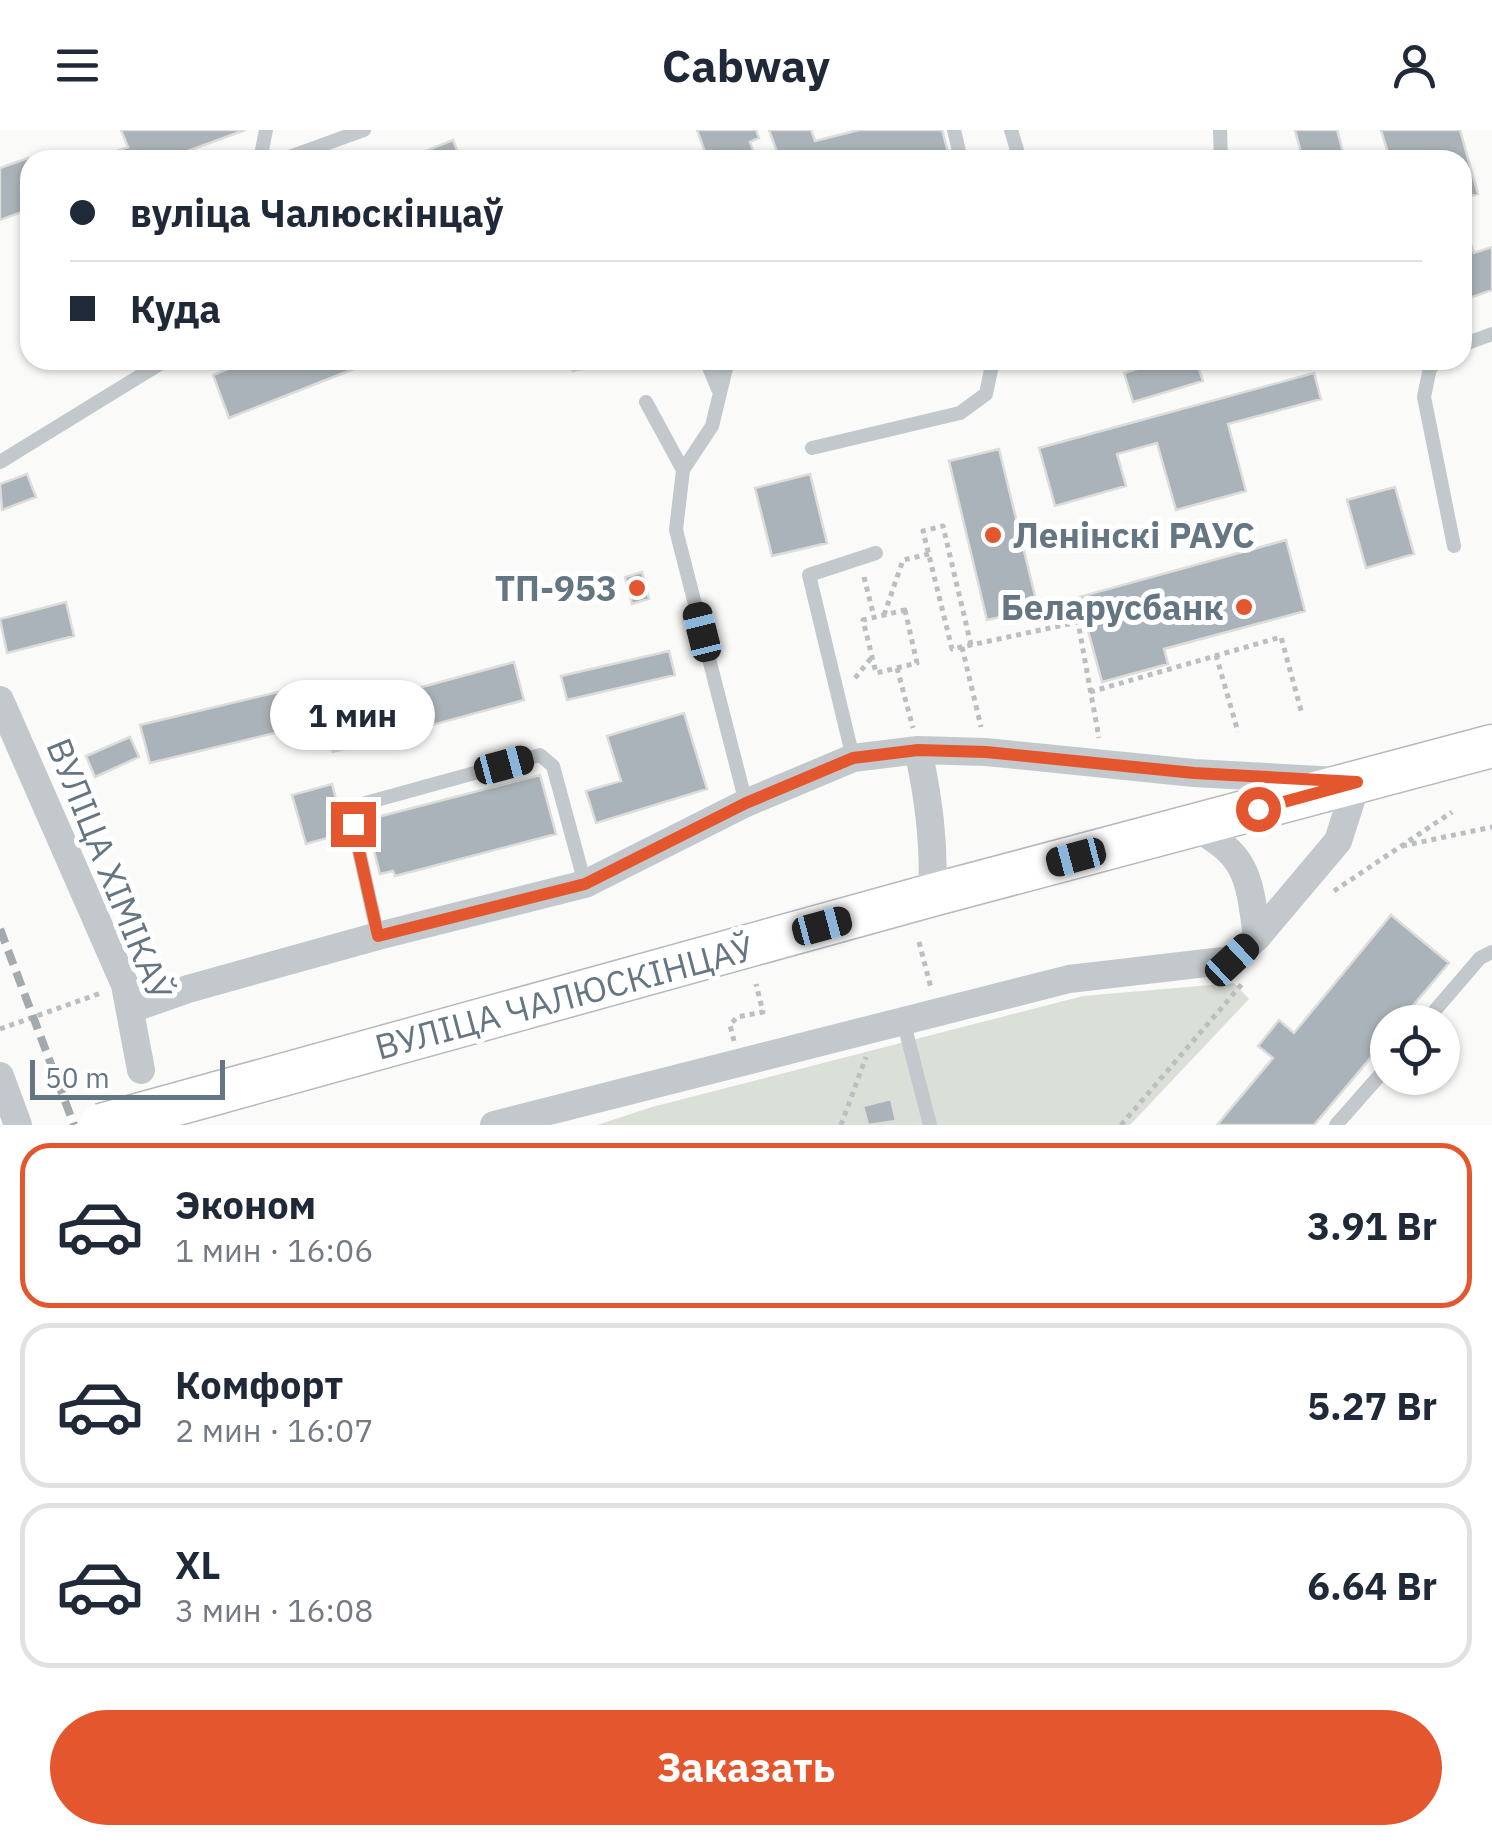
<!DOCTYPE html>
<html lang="ru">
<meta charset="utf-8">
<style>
:root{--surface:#fff;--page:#f2f2f3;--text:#1f2937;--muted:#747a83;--line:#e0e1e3;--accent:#e4572e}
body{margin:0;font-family:"IBM Plex Sans",sans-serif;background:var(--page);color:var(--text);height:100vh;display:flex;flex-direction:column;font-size:38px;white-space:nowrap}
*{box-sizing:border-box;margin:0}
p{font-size:32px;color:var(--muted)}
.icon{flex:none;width:55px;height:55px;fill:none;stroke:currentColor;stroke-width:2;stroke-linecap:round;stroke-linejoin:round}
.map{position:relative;height:995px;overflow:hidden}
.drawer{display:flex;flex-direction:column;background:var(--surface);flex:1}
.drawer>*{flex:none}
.banner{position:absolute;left:20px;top:20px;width:1452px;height:220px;border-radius:30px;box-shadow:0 2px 8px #0004;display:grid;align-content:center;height:220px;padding:0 50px;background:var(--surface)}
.controls{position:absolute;left:1370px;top:875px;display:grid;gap:20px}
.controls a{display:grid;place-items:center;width:90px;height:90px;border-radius:50%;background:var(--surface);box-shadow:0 2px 8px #0004;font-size:50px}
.scale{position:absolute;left:30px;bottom:25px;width:195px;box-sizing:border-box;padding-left:10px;border:5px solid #657683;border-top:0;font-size:28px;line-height:35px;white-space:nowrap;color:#657683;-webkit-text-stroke:8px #fff;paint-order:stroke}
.end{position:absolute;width:45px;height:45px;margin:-22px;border:12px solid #e4572e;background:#fff;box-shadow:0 0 0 5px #fff}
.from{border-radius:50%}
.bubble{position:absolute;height:70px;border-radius:35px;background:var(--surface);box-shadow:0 2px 8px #0004;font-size:32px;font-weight:700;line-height:70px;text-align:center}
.car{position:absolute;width:30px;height:60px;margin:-30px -15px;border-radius:12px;box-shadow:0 0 8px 2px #0007;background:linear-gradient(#222 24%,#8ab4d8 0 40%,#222 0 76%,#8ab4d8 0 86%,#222 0)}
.banner b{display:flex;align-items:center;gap:35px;height:95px;font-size:38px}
.banner b+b{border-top:2px solid var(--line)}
.banner i{width:25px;height:25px;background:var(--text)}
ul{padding:18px 0 0;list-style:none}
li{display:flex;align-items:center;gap:30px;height:165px;margin:0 20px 15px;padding:0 30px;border:5px solid var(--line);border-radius:30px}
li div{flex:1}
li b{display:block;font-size:38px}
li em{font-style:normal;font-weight:700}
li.on{border-color:var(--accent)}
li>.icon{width:90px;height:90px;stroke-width:1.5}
.button{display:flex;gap:20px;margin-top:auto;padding:20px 50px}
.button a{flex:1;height:115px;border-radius:60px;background:var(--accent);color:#fff;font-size:40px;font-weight:700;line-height:115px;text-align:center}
header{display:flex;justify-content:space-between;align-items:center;height:130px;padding:0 50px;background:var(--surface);font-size:45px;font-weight:700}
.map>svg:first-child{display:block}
.green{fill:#dadfd7}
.building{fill:#aab3b9;stroke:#dcdcda;stroke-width:2.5}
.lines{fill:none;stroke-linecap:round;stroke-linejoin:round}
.primary-casing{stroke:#b5babe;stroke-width:45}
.path{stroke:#bbbfc2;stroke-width:5;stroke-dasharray:5 5;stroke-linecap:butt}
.service{stroke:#c3c8cc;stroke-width:14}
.minor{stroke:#c3c8cc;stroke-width:28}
.primary{stroke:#fff;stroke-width:42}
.rail{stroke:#a2aab0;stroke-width:8;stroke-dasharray:15 8;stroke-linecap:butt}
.primary-bridge-casing{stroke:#b5babe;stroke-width:45;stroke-linecap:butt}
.primary-bridge{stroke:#fff;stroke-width:42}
.route{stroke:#e4572e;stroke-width:12}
.poi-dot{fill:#e4572e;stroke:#fff;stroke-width:4}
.labels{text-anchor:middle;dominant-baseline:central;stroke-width:10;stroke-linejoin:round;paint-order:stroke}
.poi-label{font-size:35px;font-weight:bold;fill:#657683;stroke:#fff;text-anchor:end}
.street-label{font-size:35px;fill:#657683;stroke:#fff}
</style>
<header><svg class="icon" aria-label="menu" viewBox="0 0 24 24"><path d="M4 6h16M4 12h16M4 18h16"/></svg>Cabway<svg class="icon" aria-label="person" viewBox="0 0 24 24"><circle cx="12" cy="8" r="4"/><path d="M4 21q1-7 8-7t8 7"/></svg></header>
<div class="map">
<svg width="1492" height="995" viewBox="0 0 1492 995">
<rect width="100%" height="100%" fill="#fafaf8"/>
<path class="green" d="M 1234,853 L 1249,869 L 1130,995 L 597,995 L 652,977 L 1083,866 Z"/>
<path class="building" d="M 121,0 L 245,0 L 163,30 L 92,30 L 128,17 Z
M 697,0 L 756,0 L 759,8 L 750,12 L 756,29 L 708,30 Z
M 769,0 L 811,0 L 815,11 L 859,0 L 942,0 L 949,26 L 933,30 L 780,30 Z
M 1295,0 L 1337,0 L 1345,30 L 1303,30 Z
M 1381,0 L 1460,0 L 1478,64 L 1462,69 L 1462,30 L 1390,30 Z
M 453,10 L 461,30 L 409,30 L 408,28 Z
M 28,28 L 30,79 L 0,90 L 0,38 Z
M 1470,111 L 1474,123 L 1492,117 L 1492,160 L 1467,169 L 1462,158 L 1462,114 Z
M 250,230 L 362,230 L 364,235 L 229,288 L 213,245 Z
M 570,230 L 615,230 L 573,241 Z
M 1165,230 L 1196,230 L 1203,251 L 1133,272 L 1124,243 Z
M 1314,243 L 1321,269 L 1228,294 L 1246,361 L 1176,380 L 1157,313 L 1117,324 L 1126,356 L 1055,376 L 1039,318 Z
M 999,319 L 1038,478 L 987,490 L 949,331 Z
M 27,344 L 36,367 L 2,380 L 0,354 Z
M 810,344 L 827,413 L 772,426 L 755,358 Z
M 1395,357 L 1414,424 L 1366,438 L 1347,370 Z
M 1286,410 L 1305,481 L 1164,519 L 1168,534 L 1102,552 L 1079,467 Z
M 642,442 L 649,469 L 632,474 L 625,447 Z
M 66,472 L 74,506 L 7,523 L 0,489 Z
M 669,521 L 675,545 L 567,570 L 561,546 Z
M 514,532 L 524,570 L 333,622 L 322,584 Z
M 299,557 L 308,595 L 150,633 L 140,595 Z
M 684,583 L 707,659 L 596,693 L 586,661 L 621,651 L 607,606 Z
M 130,607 L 139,627 L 95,647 L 86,626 Z
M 540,645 L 556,704 L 395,746 L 393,741 L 380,744 L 366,690 Z
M 332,654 L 345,703 L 306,714 L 292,665 Z
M 1391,785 L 1449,833 L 1399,892 L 1388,892 L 1388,907 L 1314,995 L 1217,995 L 1273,928 L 1258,916 L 1279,890 L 1294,903 Z
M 891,969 L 896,991 L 868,995 L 863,976 Z"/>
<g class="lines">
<g class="primary-casing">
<path id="primary" d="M 217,963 L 932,765 L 1492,616"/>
</g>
<path class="path" d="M 864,447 L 874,487
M 905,480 L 917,533 L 876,543 L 863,490 Z
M 884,485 L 903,430 L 929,424
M 971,515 L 943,396 L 923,401 L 952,519 L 1078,492 L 1099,608
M 962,517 L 981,597
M 1216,525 L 1238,602
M 897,538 L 913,598
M 855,548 L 872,527
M 1090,562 L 1281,507 L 1302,584
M 1402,716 L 1492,697
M 1334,761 L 1452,682
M 919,812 L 931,858
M 0,899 L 101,863
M 734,911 L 730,895 L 737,887 L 763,882 L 756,854
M 841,995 L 866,927
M 1121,995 L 1242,854"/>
<path class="service" d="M 954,0 L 961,30
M 1011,0 L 1020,30
M 1220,0 L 1221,30
M 260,30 L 266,0
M 281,30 L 364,0
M 1462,215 L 1492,204
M 706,230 L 718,259
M 728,230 L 712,296 L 683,340 L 676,400 L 746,673
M 1439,230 L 1430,238 L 1424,267 L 1454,416
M 646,272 L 683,340
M 812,318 L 960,283 L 986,264 L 993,230
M 0,332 L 166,230
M 853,628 L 809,445 L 876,423
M 378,806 L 353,694 L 362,674 L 540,625 L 553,636 L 585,754
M 903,890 L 930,995
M 1425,892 L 1480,828 L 1492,822
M 1336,995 L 1388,936"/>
<path class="minor" d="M 0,570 L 125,855 L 141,940
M 918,620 C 929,669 935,715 932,765
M 1192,696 C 1249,725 1249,748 1257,807
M 131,879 L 188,859 L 378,806 L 585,754 L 746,673 L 853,628 L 918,620 L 986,622 L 1194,643 L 1357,652 L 1338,711 L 1257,807 L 1232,830 L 1069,849 L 494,995
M 0,946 L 18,995"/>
<use href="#primary" class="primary"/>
<path class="rail" d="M 0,799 L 74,995"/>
<g class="primary-bridge-casing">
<path id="primary-bridge" d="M 101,995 L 217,963"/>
</g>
<use href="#primary-bridge" class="primary-bridge"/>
</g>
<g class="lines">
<path class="route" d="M 353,694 L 378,806 L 585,754 L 746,673 L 853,628 L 918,620 L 986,622 L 1194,643 L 1357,652 L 1258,679"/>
</g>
<g class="poi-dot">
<circle cx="993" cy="405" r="10"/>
<circle cx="637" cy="458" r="10"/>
<circle cx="1244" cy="477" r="10"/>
</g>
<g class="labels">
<g class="poi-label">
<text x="1013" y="405" text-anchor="start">Ленінскі РАУС</text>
<text x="617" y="458">ТП-953</text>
<text x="1224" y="477">Беларусбанк</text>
</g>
<g class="street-label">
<text transform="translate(110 739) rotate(68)">ВУЛІЦА ХІМІКАЎ</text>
<text transform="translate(564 867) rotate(-15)">ВУЛІЦА ЧАЛЮСКІНЦАЎ</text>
</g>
</g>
</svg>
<div class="controls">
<a><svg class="icon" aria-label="locate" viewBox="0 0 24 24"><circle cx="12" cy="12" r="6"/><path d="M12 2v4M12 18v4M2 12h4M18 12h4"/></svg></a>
</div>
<div class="scale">50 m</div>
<i class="end from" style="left:1258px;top:679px"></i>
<i class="end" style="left:353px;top:694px"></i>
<div class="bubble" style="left:270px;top:550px;width:165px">1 мин</div>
<i class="car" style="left:702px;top:502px;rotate:346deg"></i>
<i class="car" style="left:504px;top:635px;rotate:75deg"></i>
<i class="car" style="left:1076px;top:727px;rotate:255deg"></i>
<i class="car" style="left:822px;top:796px;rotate:75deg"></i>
<i class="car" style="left:1232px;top:830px;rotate:47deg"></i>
<div class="banner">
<b><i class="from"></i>вуліца Чалюскінцаў</b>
<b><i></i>Куда</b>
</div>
</div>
<section class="drawer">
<ul>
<li class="on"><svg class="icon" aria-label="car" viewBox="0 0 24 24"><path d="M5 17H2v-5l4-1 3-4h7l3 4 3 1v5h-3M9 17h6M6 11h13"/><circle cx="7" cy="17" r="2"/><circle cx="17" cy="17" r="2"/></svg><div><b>Эконом</b><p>1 мин · 16:06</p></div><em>3.91 Br</em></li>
<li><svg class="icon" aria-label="car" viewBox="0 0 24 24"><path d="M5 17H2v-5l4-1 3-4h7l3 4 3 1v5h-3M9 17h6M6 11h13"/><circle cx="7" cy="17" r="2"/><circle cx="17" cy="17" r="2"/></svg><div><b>Комфорт</b><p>2 мин · 16:07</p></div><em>5.27 Br</em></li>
<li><svg class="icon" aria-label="car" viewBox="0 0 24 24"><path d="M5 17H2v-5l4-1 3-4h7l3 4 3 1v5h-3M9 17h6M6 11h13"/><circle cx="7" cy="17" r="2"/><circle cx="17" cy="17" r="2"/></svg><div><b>XL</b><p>3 мин · 16:08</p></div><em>6.64 Br</em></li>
</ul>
<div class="button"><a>Заказать</a></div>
</section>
